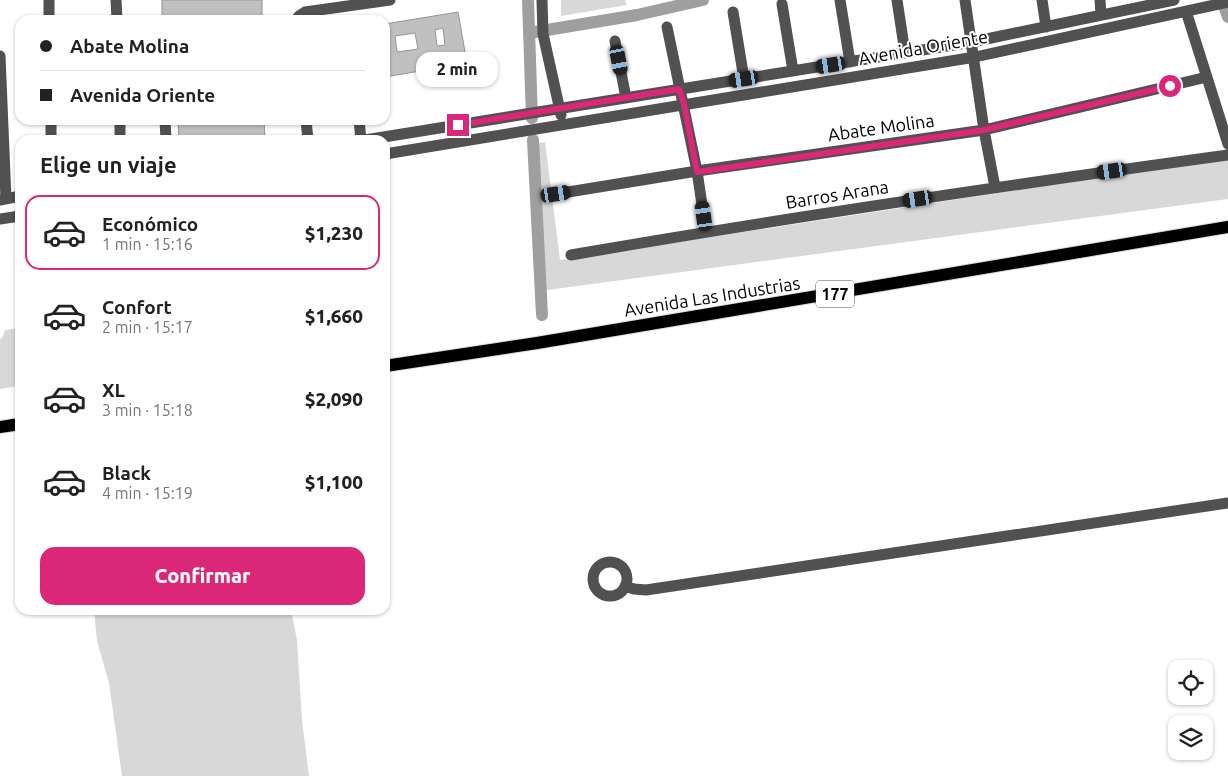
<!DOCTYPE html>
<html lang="es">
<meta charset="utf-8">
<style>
:root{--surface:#fff;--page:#f6f6f6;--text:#222;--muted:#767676;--line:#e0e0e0;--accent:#db2777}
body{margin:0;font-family:Ubuntu,sans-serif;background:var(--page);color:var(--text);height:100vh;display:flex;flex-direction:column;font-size:19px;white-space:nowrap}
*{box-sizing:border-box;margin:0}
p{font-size:16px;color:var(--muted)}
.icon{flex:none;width:28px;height:28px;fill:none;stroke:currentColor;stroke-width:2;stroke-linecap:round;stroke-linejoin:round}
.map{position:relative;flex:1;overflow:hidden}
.details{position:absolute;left:15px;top:135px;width:375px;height:480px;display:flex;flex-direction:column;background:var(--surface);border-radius:15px;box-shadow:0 1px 4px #0004}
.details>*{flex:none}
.top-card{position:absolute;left:15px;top:15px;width:375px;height:110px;border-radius:15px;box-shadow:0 1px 4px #0004;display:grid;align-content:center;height:110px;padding:0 25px;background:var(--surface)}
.fabs{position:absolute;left:1168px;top:660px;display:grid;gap:10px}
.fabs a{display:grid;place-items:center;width:45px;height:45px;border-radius:10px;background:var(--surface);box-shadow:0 1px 4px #0004;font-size:25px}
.end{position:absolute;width:22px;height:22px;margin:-11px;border:6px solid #db2777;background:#fff;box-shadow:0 0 0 2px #fff}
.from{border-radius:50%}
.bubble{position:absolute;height:35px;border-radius:15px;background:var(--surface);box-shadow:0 1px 4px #0004;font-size:16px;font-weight:800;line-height:35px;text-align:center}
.car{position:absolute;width:15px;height:30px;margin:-15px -8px;border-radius:6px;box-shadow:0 0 4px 1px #0007;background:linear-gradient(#222 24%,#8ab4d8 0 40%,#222 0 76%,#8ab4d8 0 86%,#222 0)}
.top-card b{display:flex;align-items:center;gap:18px;height:48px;font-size:19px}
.top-card b+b{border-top:1px solid var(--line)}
.top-card i{width:12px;height:12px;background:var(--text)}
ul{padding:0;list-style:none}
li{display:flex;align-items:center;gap:15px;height:75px;margin:0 10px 8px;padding:0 15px;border:2px solid transparent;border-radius:15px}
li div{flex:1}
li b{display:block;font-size:19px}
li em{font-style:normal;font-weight:800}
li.selected{border-color:var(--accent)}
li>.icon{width:45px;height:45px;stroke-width:1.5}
h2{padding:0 25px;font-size:22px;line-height:60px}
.action{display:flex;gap:10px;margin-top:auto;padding:10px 25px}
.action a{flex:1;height:58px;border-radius:15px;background:var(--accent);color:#fff;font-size:20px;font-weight:800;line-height:58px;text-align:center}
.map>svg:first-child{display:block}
.green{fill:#d8d8d8}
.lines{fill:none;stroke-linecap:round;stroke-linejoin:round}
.canal{stroke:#9f9f9f;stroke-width:12}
.building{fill:#c0c0c0;stroke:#959595;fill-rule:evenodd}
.major-casing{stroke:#dbdbdb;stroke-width:14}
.minor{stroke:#515151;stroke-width:11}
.major{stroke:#000;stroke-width:12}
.route{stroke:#db2777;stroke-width:6}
.labels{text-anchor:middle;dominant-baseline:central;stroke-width:4;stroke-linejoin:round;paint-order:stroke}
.shield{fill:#fff;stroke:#4c4c4c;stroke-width:1}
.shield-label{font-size:16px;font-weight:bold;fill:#000}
.street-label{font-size:18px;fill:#000;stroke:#fff}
</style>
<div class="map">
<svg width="1228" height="776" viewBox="0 0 1228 776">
<rect width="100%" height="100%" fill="#fff"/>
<path class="green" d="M 561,0 L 625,0 L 627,5 L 561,16 Z
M 545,142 L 560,260 L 1228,158 L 1228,199 L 540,291 L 533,144 Z
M 20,328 L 20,386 L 0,389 L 0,339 L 2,338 L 5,330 Z
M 94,610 L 291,610 L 297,640 L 302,720 L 309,776 L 122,776 L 109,683 L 97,641 Z"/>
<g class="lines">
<path class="canal" d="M 528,0 L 532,118
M 1222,0 L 1228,17
M 529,33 L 637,15 L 703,0
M 533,140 L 542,315"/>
</g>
<path class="building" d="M 162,0 L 262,0 L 262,20 L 162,20 Z
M 458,12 L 467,63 L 385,77 L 385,24 ZM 443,28 L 445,45 L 437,46 L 435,30 ZM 415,33 L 418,49 L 397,52 L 395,36 Z
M 178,120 L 264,120 L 265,139 L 179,140 Z"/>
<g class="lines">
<g class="major-casing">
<path id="major" d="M 385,366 L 537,343 L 1228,227
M 0,427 L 20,424"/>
</g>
<path class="minor" d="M 49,0 L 49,20
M 116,0 L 117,20
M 542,0 L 543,34 L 561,115
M 840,0 L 850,62
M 897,0 L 905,53
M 965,0 L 984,130 L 995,187
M 1042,0 L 1046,27
M 1100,0 L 1101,15
M 782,4 L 793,71
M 1186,11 L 1228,144
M 733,12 L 744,79
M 296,20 L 299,16 L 305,12 L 390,0
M 667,27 L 697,171 L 706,232
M 615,41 L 626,98
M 0,56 L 6,199
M 51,120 L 51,140
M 120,120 L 120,140
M 165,120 L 166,140
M 306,120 L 308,140
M 359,120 L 361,140
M 365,140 L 972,42 L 1174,0
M 385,154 L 975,57 L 1228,2
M 556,194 L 697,171 L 984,130 L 1207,77
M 0,200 L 20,196
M 0,219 L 20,216
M 571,255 C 789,217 1009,185 1228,155
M593 579a17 17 0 1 1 34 0a17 17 0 1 1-34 0Z
M 625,586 L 634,589 L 646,590 L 1228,503"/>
<use href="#major" class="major"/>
</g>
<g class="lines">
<path class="route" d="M 458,125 L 679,89 L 684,104 L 697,172 L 984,130 L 1170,86"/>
</g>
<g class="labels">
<rect class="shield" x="816" y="280.5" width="38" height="27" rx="4"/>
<g class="shield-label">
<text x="835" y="294">177</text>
</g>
<g class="street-label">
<text transform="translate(923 47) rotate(-10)">Avenida Oriente</text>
<text transform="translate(881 127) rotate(-8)">Abate Molina</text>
<text transform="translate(837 194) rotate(-9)">Barros Arana</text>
<text transform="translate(712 296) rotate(-9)">Avenida Las Industrias</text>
</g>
</g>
</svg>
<div class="fabs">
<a><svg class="icon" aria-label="locate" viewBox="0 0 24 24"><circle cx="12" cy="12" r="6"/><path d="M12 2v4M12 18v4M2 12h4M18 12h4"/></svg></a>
<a><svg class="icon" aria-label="layers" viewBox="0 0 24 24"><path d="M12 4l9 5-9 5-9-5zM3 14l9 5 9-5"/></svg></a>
</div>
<i class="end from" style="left:1170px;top:86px"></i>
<i class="end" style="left:458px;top:125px"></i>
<div class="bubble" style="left:416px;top:52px;width:82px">2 min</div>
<i class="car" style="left:619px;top:60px;rotate:169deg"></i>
<i class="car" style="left:831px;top:65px;rotate:261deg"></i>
<i class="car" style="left:744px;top:79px;rotate:261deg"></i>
<i class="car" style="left:1112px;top:171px;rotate:262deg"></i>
<i class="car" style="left:556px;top:194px;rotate:81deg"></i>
<i class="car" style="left:918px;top:199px;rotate:261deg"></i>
<i class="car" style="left:704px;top:216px;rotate:352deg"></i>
<div class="top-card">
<b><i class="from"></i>Abate Molina</b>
<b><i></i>Avenida Oriente</b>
</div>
<section class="details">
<h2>Elige un viaje</h2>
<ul>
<li class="selected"><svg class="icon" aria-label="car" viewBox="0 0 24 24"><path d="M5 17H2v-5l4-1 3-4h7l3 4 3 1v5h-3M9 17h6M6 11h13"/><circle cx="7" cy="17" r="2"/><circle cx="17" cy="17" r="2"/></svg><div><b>Económico</b><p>1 min · 15:16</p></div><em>$1,230</em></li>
<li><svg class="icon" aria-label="car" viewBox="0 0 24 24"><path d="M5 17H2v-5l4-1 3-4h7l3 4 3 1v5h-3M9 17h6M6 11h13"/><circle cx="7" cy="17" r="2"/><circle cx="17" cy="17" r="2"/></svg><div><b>Confort</b><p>2 min · 15:17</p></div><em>$1,660</em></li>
<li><svg class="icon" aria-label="car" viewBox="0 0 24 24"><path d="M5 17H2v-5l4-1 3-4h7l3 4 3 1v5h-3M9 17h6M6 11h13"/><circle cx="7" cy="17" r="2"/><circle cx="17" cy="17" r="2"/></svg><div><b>XL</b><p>3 min · 15:18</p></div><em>$2,090</em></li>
<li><svg class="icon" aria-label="car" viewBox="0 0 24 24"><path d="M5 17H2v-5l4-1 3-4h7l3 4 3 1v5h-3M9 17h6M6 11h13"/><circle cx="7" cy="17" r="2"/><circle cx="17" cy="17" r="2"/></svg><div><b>Black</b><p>4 min · 15:19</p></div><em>$1,100</em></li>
</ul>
<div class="action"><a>Confirmar</a></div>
</section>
</div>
